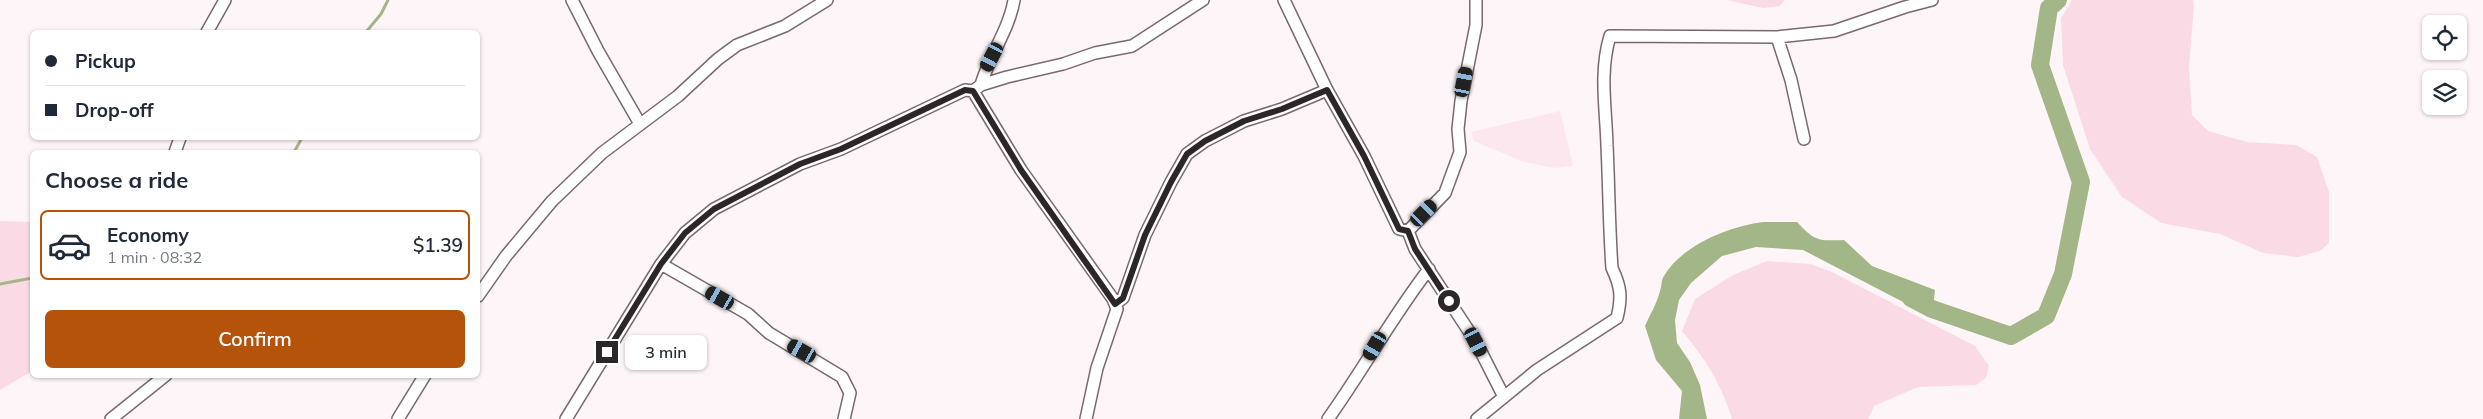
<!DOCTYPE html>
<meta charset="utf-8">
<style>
:root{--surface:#fff;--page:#f2f2f3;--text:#1f2937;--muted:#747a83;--line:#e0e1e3;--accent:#b45309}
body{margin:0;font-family:Mulish,sans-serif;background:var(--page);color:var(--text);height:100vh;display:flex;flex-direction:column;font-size:19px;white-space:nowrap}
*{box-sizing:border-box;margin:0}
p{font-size:16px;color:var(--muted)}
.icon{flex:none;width:28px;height:28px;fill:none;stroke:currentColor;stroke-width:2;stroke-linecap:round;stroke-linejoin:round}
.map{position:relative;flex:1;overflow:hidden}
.side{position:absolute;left:30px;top:150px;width:450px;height:228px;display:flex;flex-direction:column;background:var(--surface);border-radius:8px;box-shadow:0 1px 4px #0004}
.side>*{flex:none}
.guide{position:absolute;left:30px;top:30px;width:450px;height:110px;border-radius:8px;box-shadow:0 1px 4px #0004;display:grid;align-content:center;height:110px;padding:0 15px;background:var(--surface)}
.controls{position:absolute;left:2422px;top:15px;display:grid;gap:10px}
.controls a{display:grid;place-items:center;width:45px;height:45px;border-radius:8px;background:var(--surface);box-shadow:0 1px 4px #0004;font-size:25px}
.end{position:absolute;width:22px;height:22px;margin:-11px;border:6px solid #2d2628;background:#fff;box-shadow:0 0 0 2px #fff}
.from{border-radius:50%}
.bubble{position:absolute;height:35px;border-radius:8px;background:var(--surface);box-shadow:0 1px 4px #0004;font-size:16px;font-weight:600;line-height:35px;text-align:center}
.car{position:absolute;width:15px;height:30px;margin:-15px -8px;border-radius:6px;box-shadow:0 0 4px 1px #0007;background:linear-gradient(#222 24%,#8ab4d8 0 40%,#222 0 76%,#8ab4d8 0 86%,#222 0)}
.guide b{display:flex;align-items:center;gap:18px;height:48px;font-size:19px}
.guide b+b{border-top:1px solid var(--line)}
.guide i{width:12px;height:12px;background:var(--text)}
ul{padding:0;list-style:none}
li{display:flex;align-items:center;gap:15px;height:70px;margin:0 10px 8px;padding:0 5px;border:2px solid var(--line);border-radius:8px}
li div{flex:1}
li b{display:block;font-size:19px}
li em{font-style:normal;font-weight:600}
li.on{border-color:var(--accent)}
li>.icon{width:45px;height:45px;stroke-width:1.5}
h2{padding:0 15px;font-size:22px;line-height:60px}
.button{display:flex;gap:10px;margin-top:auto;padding:10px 15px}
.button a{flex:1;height:58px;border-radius:8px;background:var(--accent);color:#fff;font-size:20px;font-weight:600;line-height:58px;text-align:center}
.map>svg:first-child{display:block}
.built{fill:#fde7ee}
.green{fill:#fadbe5}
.water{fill:#a3b688}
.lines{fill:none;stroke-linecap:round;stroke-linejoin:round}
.stream{stroke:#a3b688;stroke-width:3}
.river{stroke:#a3b688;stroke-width:18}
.minor-casing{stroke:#79696e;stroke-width:14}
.minor{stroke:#fff;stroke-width:11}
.route{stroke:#2d2628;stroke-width:6}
</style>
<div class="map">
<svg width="2483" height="419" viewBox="0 0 2483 419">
<rect width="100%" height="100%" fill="#fdf5f7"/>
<path class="built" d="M 1560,111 L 1573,166 L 1555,168 L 1524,162 L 1474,141 L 1471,132 Z"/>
<path class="green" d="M 1727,0 L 1785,0 L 1779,6 L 1763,8 Z
M 2072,0 L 2193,0 L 2194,5 L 2189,66 L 2192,115 L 2208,131 L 2247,142 L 2296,145 L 2317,157 L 2329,192 L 2329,243 L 2320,251 L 2298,257 L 2263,253 L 2220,234 L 2161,223 L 2122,197 L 2090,149 L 2063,65 L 2061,18 Z
M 0,221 L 32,222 L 32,371 L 0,390 Z
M 1767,261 L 1811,264 L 1832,272 L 1975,346 L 1989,366 L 1986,378 L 1976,385 L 1918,387 L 1874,406 L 1868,419 L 1732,419 C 1722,385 1704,357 1682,331 L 1695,299 L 1733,275 Z"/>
<path class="water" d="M 1763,222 L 1797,222 C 1815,241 1817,241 1844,240 L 1872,266 L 1935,290 L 1932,317 L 1803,250 L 1756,247 L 1722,256 L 1691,283 L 1679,300 L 1675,320 L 1677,343 L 1690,362 L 1700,385 L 1707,419 L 1679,419 L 1682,391 L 1656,360 L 1645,326 C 1650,315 1657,303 1660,291 C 1662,286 1661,280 1664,276 C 1682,245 1730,226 1763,222 Z"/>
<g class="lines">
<path class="stream" d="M 366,32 L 381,14 L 388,0
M 294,152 L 302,138
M 0,284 L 32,278"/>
<path class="river" d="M 1911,298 L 1932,309 L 2011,336 L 2046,316 L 2063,274 L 2081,182 L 2040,65 L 2049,8 L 2058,0"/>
<g class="minor-casing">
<path id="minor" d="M 572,0 L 598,51 L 640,124
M 1284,0 L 1327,90 L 1364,156 L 1399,229 L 1408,231
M 1476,0 L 1476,25 L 1461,101 L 1458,129 L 1460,152 L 1445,193 L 1408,231 L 1415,249 L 1476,342 L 1504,397
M 207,32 L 225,0
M 1777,37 L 1791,80 L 1804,139
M 981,85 L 1007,77 L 1063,64 L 1095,53 L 1132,46 L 1203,0
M 973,91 L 1021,170 L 1113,299 L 1117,309 L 1097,368 L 1086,419
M 175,152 L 180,138
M 661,264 L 748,314 L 769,333 L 842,377 L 850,393 L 844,419
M 478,296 L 506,256 L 552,201 L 602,153 L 678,96 L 718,59 L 737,45 L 785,26 L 827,0
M 1115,304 L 1123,298 L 1145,235 L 1171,182 L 1187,154 L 1205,141 L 1244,121 L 1282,109 L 1327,90
M 111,419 L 166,375
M 398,419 L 425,375
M 566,419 L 661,264 L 685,233 L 714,209 L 800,164 L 841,149 L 965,90 L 973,91 L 981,85 C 989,56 1009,30 1014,0
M 1328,419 C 1363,370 1392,317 1429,269
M 1477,419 L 1537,370 L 1617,318 C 1622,297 1621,287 1612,268 C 1609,227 1609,186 1607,146 C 1606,108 1599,73 1610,36 L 1777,37 L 1834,31 L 1905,7 L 1932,0"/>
</g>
<use href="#minor" class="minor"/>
</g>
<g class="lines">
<path class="route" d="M 607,352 L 661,264 L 685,233 L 714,209 L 800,164 L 841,149 L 965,90 L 973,91 L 1021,170 L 1115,304 L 1123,298 L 1145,235 L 1171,182 L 1187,154 L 1205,141 L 1244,121 L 1282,109 L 1327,90 L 1364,156 L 1399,229 L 1408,231 L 1415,249 L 1449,301"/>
</g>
</svg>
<div class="controls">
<a><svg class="icon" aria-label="locate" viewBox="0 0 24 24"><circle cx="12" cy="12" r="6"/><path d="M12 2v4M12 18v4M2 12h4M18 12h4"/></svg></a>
<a><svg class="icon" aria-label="layers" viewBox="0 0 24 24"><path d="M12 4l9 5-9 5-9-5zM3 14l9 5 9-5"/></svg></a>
</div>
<i class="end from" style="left:1449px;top:301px"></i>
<i class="end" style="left:607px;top:352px"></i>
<div class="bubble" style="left:625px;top:335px;width:82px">3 min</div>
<i class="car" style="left:992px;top:57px;rotate:208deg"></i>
<i class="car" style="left:1464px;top:82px;rotate:11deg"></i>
<i class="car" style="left:1424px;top:213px;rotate:45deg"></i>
<i class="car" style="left:720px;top:298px;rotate:300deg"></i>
<i class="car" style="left:1476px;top:342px;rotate:153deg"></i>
<i class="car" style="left:1375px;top:346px;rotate:210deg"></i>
<i class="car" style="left:802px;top:351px;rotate:299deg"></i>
<div class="guide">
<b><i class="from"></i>Pickup</b>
<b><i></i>Drop-off</b>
</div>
<section class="side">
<h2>Choose a ride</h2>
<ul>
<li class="on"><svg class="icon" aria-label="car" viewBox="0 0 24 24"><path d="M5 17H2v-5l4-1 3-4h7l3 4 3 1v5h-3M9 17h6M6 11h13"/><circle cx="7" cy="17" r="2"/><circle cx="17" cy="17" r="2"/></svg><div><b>Economy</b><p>1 min · 08:32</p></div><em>$1.39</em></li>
</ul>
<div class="button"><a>Confirm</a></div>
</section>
</div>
